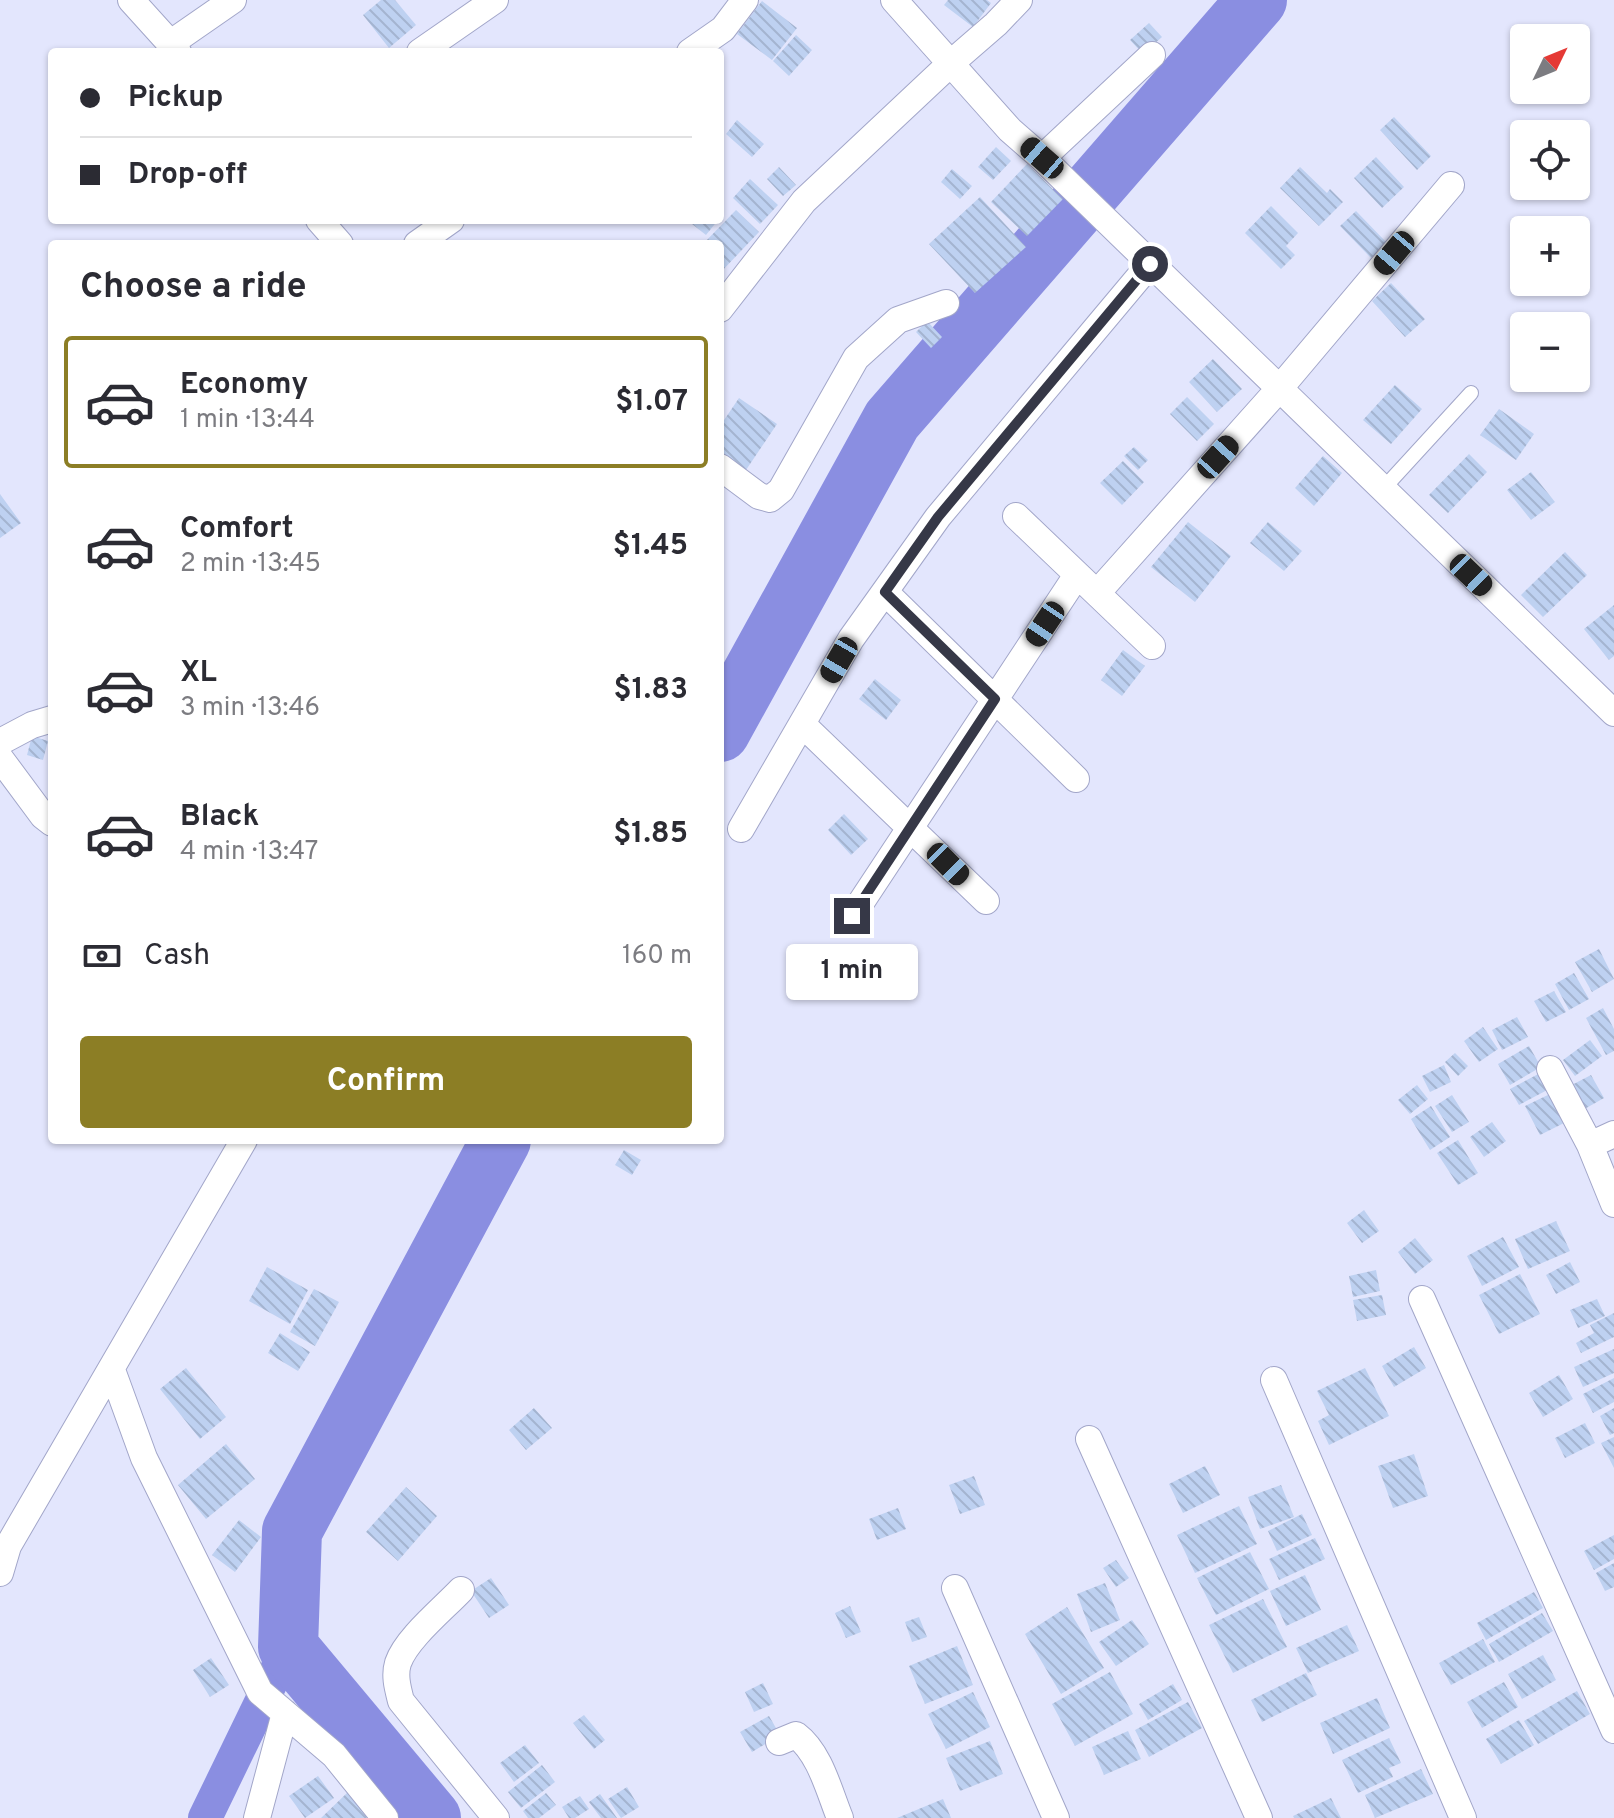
<!DOCTYPE html>
<meta charset="utf-8">
<style>
:root{--surface:#fff;--page:#f7f7f7;--text:#2b2b33;--muted:#7c7c81;--line:#e1e1e2;--accent:#8c7e25}
body{margin:0;font-family:Overpass,sans-serif;background:var(--page);color:var(--text);height:100vh;display:flex;flex-direction:column;font-size:30px;white-space:nowrap}
*{box-sizing:border-box;margin:0}
p{font-size:26px;color:var(--muted)}
.icon{flex:none;width:44px;height:44px;fill:none;stroke:currentColor;stroke-width:2;stroke-linecap:round;stroke-linejoin:round}
.map{position:relative;flex:1;overflow:hidden}
.panel{position:absolute;left:48px;top:240px;width:676px;height:904px;display:flex;flex-direction:column;background:var(--surface);border-radius:8px;box-shadow:0 2px 6px #0004}
.panel>*{flex:none}
.hud{position:absolute;left:48px;top:48px;width:676px;height:176px;border-radius:8px;box-shadow:0 2px 6px #0004;display:grid;align-content:center;height:176px;padding:0 32px;background:var(--surface)}
.needle{width:52px;rotate:47deg}
.fabs{position:absolute;left:1510px;top:24px;display:grid;gap:16px}
.fabs a{display:grid;place-items:center;width:80px;height:80px;border-radius:8px;background:var(--surface);box-shadow:0 2px 6px #0004;font-size:40px}
.end{position:absolute;width:36px;height:36px;margin:-18px;border:10px solid #363847;background:#fff;box-shadow:0 0 0 4px #fff}
.from{border-radius:50%}
.bubble{position:absolute;height:56px;border-radius:8px;background:var(--surface);box-shadow:0 2px 6px #0004;font-size:26px;font-weight:700;line-height:56px;text-align:center}
.car{position:absolute;width:24px;height:48px;margin:-24px -12px;border-radius:10px;box-shadow:0 0 6px 2px #0007;background:linear-gradient(#222 24%,#8ab4d8 0 40%,#222 0 76%,#8ab4d8 0 86%,#222 0)}
.hud b{display:flex;align-items:center;gap:28px;height:76px;font-size:30px}
.hud b+b{border-top:2px solid var(--line)}
.hud i{width:20px;height:20px;background:var(--text)}
ul{padding:0;list-style:none}
li{display:flex;align-items:center;gap:24px;height:132px;margin:0 16px 12px;padding:0 16px;border:4px solid transparent;border-radius:8px}
li div{flex:1}
li b{display:block;font-size:30px}
li em{font-style:normal;font-weight:700}
li.current{border-color:var(--accent)}
li>.icon{width:72px;height:72px;stroke-width:1.5}
h2{padding:0 32px;font-size:36px;line-height:96px}
.pay{display:flex;align-items:center;gap:20px;height:88px;padding:0 32px;font-size:30px}
.pay p{margin-inline-start:auto}
.button{display:flex;gap:16px;margin-top:auto;padding:16px 32px}
.button a{flex:1;height:92px;border-radius:8px;background:var(--accent);color:#fff;font-size:32px;font-weight:700;line-height:92px;text-align:center}
.map>svg:first-child{display:block}
.lines{fill:none;stroke-linecap:round;stroke-linejoin:round}
.canal{stroke:#8a8ee1;stroke-width:34}
.river{stroke:#8a8ee1;stroke-width:60}
.building{fill:url(#building-back-hatch)}
.service-casing{stroke:#a2a6c9;stroke-width:16}
.minor-casing{stroke:#a2a6c9;stroke-width:28}
.service{stroke:#fff;stroke-width:14}
.minor{stroke:#fff;stroke-width:26}
.route{stroke:#363847;stroke-width:10}
</style>
<div class="map">
<svg width="1614" height="1818" viewBox="0 0 1614 1818">
<defs>
<pattern id="building-back-hatch" width="6" height="6" patternUnits="userSpaceOnUse" patternTransform="scale(2)"><rect width="6" height="6" fill="#bed1f1"/><path d="M-1 5l2 2M0 0l6 6M5-1l2 2" fill="none" stroke="#a4b4d0"/></pattern>
</defs>
<rect width="100%" height="100%" fill="#e3e6fd"/>
<g class="lines">
<path class="canal" d="M 205,1818 L 288,1647"/>
<path class="river" d="M 720,732 L 892,420 L 1257,0
M 431,1818 L 288,1647 L 292,1531 L 501,1140"/>
</g>
<path class="building" d="M 381,0 L 395,0 L 416,25 L 389,48 L 363,15 Z
M 948,0 L 987,0 L 991,3 L 973,27 L 944,5 Z
M 762,1 L 797,28 L 772,60 L 737,34 Z
M 1149,23 L 1162,37 L 1143,54 L 1130,40 Z
M 796,35 L 812,50 L 789,76 L 773,61 Z
M 1394,117 L 1431,156 L 1417,170 L 1380,130 Z
M 737,120 L 764,144 L 752,157 L 726,134 Z
M 996,147 L 1011,161 L 993,180 L 978,167 Z
M 1376,157 L 1404,187 L 1382,208 L 1354,178 Z
M 1027,164 L 1063,199 L 1027,236 L 991,202 Z
M 779,167 L 796,185 L 783,196 L 767,179 Z
M 1300,167 L 1327,193 L 1330,189 L 1343,202 L 1319,226 L 1280,188 Z
M 952,169 L 972,186 L 960,199 L 941,182 Z
M 750,179 L 778,205 L 760,224 L 733,198 Z
M 980,197 L 1026,247 L 975,293 L 929,244 Z
M 1271,206 L 1298,233 L 1286,246 L 1295,255 L 1281,269 L 1245,233 Z
M 736,210 L 759,232 L 720,273 L 720,244 L 703,244 Z
M 1356,211 L 1387,243 L 1371,258 L 1340,226 Z
M 687,220 L 718,220 L 706,235 Z
M 1391,283 L 1425,319 L 1405,337 L 1372,301 Z
M 927,321 L 942,337 L 931,348 L 916,332 Z
M 1213,359 L 1242,389 L 1217,412 L 1189,382 Z
M 1395,385 L 1422,409 L 1391,444 L 1363,420 Z
M 1187,397 L 1214,424 L 1197,441 L 1170,414 Z
M 739,398 L 777,424 L 746,470 L 720,452 L 720,426 Z
M 1499,409 L 1534,434 L 1516,460 L 1480,435 Z
M 1134,447 L 1148,460 L 1138,470 L 1124,456 Z
M 1469,454 L 1487,472 L 1448,513 L 1429,495 Z
M 1323,456 L 1342,473 L 1314,506 L 1295,488 Z
M 1123,461 L 1144,482 L 1122,505 L 1100,483 Z
M 1531,472 L 1555,502 L 1531,520 L 1507,490 Z
M 0,494 L 21,523 L 0,538 Z
M 1188,522 L 1231,556 L 1195,602 L 1151,567 Z
M 1268,522 L 1302,551 L 1284,571 L 1250,543 Z
M 1565,552 L 1587,575 L 1543,617 L 1521,595 Z
M 1614,605 L 1614,656 L 1609,660 L 1584,629 Z
M 1123,650 L 1145,666 L 1122,696 L 1101,680 Z
M 875,679 L 901,700 L 886,720 L 859,699 Z
M 32,736 L 48,741 L 43,760 L 27,755 Z
M 844,814 L 868,839 L 851,855 L 828,830 Z
M 1599,949 L 1614,979 L 1592,992 L 1575,962 Z
M 1574,973 L 1589,999 L 1569,1010 L 1555,984 Z
M 1554,991 L 1566,1012 L 1546,1022 L 1534,1001 Z
M 1603,1008 L 1614,1029 L 1614,1051 L 1606,1055 L 1586,1018 Z
M 1517,1017 L 1528,1037 L 1502,1050 L 1492,1030 Z
M 1483,1027 L 1498,1049 L 1479,1062 L 1464,1041 Z
M 1590,1040 L 1602,1056 L 1575,1076 L 1563,1060 Z
M 1529,1046 L 1541,1067 L 1510,1085 L 1498,1064 Z
M 1455,1053 L 1468,1066 L 1458,1076 L 1445,1062 Z
M 1444,1065 L 1451,1082 L 1430,1092 L 1422,1076 Z
M 1544,1071 L 1553,1087 L 1519,1105 L 1510,1089 Z
M 1591,1075 L 1604,1098 L 1581,1111 L 1568,1087 Z
M 1417,1085 L 1428,1099 L 1410,1114 L 1398,1100 Z
M 1550,1094 L 1564,1123 L 1540,1135 L 1525,1106 Z
M 1452,1095 L 1469,1122 L 1452,1132 L 1435,1106 Z
M 1431,1106 L 1450,1137 L 1430,1150 L 1411,1119 Z
M 1492,1122 L 1506,1141 L 1484,1157 L 1470,1137 Z
M 1458,1140 L 1478,1173 L 1458,1185 L 1437,1153 Z
M 624,1150 L 641,1160 L 632,1175 L 615,1165 Z
M 1364,1210 L 1379,1231 L 1362,1243 L 1347,1223 Z
M 1556,1221 L 1570,1251 L 1528,1269 L 1515,1239 Z
M 1503,1237 L 1519,1267 L 1482,1286 L 1467,1256 Z
M 1415,1238 L 1433,1260 L 1415,1274 L 1398,1252 Z
M 1570,1262 L 1580,1282 L 1556,1294 L 1546,1275 Z
M 267,1267 L 308,1290 L 290,1324 L 249,1301 Z
M 1376,1270 L 1380,1291 L 1353,1297 L 1349,1276 Z
M 1520,1274 L 1540,1314 L 1499,1334 L 1479,1295 Z
M 314,1289 L 339,1302 L 315,1346 L 290,1332 Z
M 1382,1295 L 1386,1315 L 1357,1321 L 1353,1300 Z
M 1597,1299 L 1605,1316 L 1578,1328 L 1570,1310 Z
M 1614,1313 L 1614,1337 L 1581,1353 L 1576,1343 L 1594,1333 L 1590,1325 Z
M 280,1333 L 310,1352 L 298,1371 L 268,1353 Z
M 1414,1347 L 1426,1368 L 1394,1387 L 1382,1366 Z
M 1614,1349 L 1614,1373 L 1583,1387 L 1574,1367 Z
M 186,1368 L 226,1417 L 200,1439 L 160,1389 Z
M 1365,1368 L 1389,1416 L 1329,1445 L 1318,1421 L 1329,1415 L 1317,1391 Z
M 1559,1375 L 1573,1399 L 1543,1417 L 1529,1393 Z
M 1614,1378 L 1614,1402 L 1593,1413 L 1583,1394 Z
M 534,1408 L 552,1428 L 526,1450 L 509,1430 Z
M 1614,1408 L 1614,1433 L 1610,1435 L 1600,1416 Z
M 1585,1423 L 1595,1443 L 1565,1458 L 1555,1438 Z
M 1614,1437 L 1614,1468 L 1601,1443 Z
M 226,1444 L 255,1479 L 206,1519 L 178,1485 Z
M 1414,1454 L 1428,1496 L 1393,1508 L 1378,1466 Z
M 1205,1466 L 1220,1495 L 1183,1513 L 1169,1484 Z
M 974,1476 L 985,1505 L 960,1514 L 949,1485 Z
M 1281,1485 L 1294,1517 L 1260,1529 L 1248,1497 Z
M 406,1487 L 437,1516 L 398,1561 L 366,1532 Z
M 1239,1506 L 1257,1544 L 1195,1573 L 1177,1535 Z
M 898,1508 L 906,1529 L 877,1540 L 869,1519 Z
M 1302,1514 L 1312,1535 L 1277,1551 L 1268,1531 Z
M 239,1520 L 261,1537 L 235,1572 L 212,1555 Z
M 1614,1535 L 1614,1559 L 1594,1570 L 1584,1551 Z
M 1315,1538 L 1325,1559 L 1279,1580 L 1269,1559 Z
M 1250,1552 L 1269,1589 L 1216,1615 L 1197,1578 Z
M 1116,1560 L 1129,1578 L 1116,1587 L 1103,1568 Z
M 1614,1563 L 1614,1587 L 1605,1591 L 1596,1573 Z
M 1305,1575 L 1321,1610 L 1286,1626 L 1270,1591 Z
M 491,1578 L 509,1605 L 489,1618 L 471,1591 Z
M 1105,1583 L 1120,1620 L 1091,1632 L 1077,1594 Z
M 1534,1592 L 1543,1608 L 1486,1640 L 1477,1623 Z
M 1263,1599 L 1287,1647 L 1233,1673 L 1209,1625 Z
M 850,1606 L 861,1632 L 846,1638 L 835,1613 Z
M 1067,1607 L 1104,1668 L 1061,1694 L 1025,1634 Z
M 1542,1613 L 1553,1631 L 1499,1662 L 1489,1644 Z
M 919,1617 L 927,1637 L 912,1642 L 905,1622 Z
M 1132,1620 L 1149,1644 L 1116,1666 L 1099,1642 Z
M 1347,1625 L 1359,1651 L 1308,1673 L 1296,1648 Z
M 1483,1639 L 1495,1662 L 1451,1685 L 1439,1663 Z
M 957,1646 L 973,1685 L 925,1704 L 909,1666 Z
M 1543,1655 L 1556,1680 L 1522,1699 L 1508,1674 Z
M 211,1658 L 229,1685 L 210,1697 L 193,1670 Z
M 1110,1672 L 1133,1714 L 1075,1746 L 1052,1704 Z
M 1306,1673 L 1317,1695 L 1262,1722 L 1251,1700 Z
M 1504,1682 L 1518,1707 L 1482,1728 L 1467,1702 Z
M 763,1683 L 773,1704 L 754,1712 L 745,1692 Z
M 1173,1684 L 1182,1700 L 1148,1720 L 1139,1704 Z
M 1577,1691 L 1590,1714 L 1538,1744 L 1524,1721 Z
M 973,1692 L 990,1727 L 946,1749 L 928,1714 Z
M 1377,1698 L 1390,1728 L 1333,1754 L 1320,1723 Z
M 1188,1702 L 1202,1728 L 1149,1757 L 1135,1730 Z
M 584,1715 L 605,1740 L 594,1749 L 573,1723 Z
M 769,1716 L 780,1735 L 752,1752 L 740,1732 Z
M 1519,1720 L 1534,1745 L 1501,1764 L 1486,1739 Z
M 1128,1731 L 1141,1759 L 1104,1775 L 1092,1747 Z
M 1389,1738 L 1401,1763 L 1389,1768 L 1393,1777 L 1358,1793 L 1342,1760 Z
M 990,1741 L 1003,1774 L 960,1791 L 946,1758 Z
M 525,1745 L 539,1763 L 514,1782 L 500,1763 Z
M 542,1765 L 555,1782 L 521,1808 L 508,1792 Z
M 1421,1769 L 1433,1794 L 1375,1818 L 1365,1795 Z
M 318,1776 L 334,1798 L 305,1818 L 289,1796 Z
M 627,1787 L 639,1807 L 621,1818 L 608,1799 Z
M 348,1792 L 369,1815 L 366,1818 L 321,1818 Z
M 546,1793 L 556,1805 L 539,1818 L 528,1818 L 523,1811 Z
M 600,1794 L 617,1818 L 601,1818 L 589,1802 Z
M 580,1796 L 589,1809 L 575,1818 L 569,1818 L 562,1807 Z
M 1331,1798 L 1341,1818 L 1294,1818 L 1293,1816 Z
M 943,1799 L 951,1818 L 897,1818 Z"/>
<g class="lines">
<g class="service-casing">
<path id="service" d="M 1383,489 L 1471,393"/>
</g>
<g class="minor-casing">
<path id="minor" d="M 131,0 L 178,52
M 894,0 L 1010,130 L 1042,158 L 1152,55
M 171,43 L 233,0
M 420,52 L 495,0
M 690,52 L 723,29 L 745,0
M 1042,158 L 1614,713
M 319,220 L 340,244
M 417,244 L 451,220
M 720,309 L 804,201 L 951,63 L 996,24 L 1019,0
M 720,467 L 759,496 L 770,499 L 781,490 L 856,358 L 898,320 L 946,303
M 1016,516 L 1152,646
M 885,592 L 1076,779
M 1097,593 L 1279,389 L 1451,185
M 802,724 L 986,901
M 0,742 L 32,725 L 52,719
M 0,758 L 43,816 L 52,823
M 741,829 L 851,639 L 938,517 L 1150,264
M 852,916 L 1077,575
M 1550,1069 L 1590,1145 L 1614,1204
M 1590,1145 L 1614,1134
M 1422,1299 L 1614,1730
M 112,1370 L 144,1458 L 260,1692 L 334,1755 L 385,1818
M 1274,1380 L 1463,1818
M 1089,1439 L 1259,1818
M 0,1573 L 8,1546 L 244,1140
M 955,1588 L 1056,1818
M 461,1590 C 443,1609 406,1639 398,1663 C 394,1676 398,1689 401,1701 L 496,1818
M 779,1742 L 796,1735 C 820,1753 829,1791 840,1818
M 257,1818 L 285,1713"/>
</g>
<use href="#service" class="service"/>
<use href="#minor" class="minor"/>
</g>
<g class="lines">
<path class="route" d="M 852,916 L 995,699 L 885,592 L 938,517 L 1150,264"/>
</g>
</svg>
<div class="fabs">
<a><svg class="needle" viewBox="-14 -14 28 28"><path d="M0-13l5 13h-10z" fill="#e53935"/><path d="M0 13l5-13h-10z" fill="#7c7c81"/></svg></a>
<a><svg class="icon" aria-label="locate" viewBox="0 0 24 24"><circle cx="12" cy="12" r="6"/><path d="M12 2v4M12 18v4M2 12h4M18 12h4"/></svg></a>
<a>+</a>
<a>−</a>
</div>
<i class="end from" style="left:1150px;top:264px"></i>
<i class="end" style="left:852px;top:916px"></i>
<div class="bubble" style="left:786px;top:944px;width:132px">1 min</div>
<i class="car" style="left:1042px;top:158px;rotate:311deg"></i>
<i class="car" style="left:1394px;top:253px;rotate:220deg"></i>
<i class="car" style="left:1218px;top:457px;rotate:42deg"></i>
<i class="car" style="left:1471px;top:575px;rotate:134deg"></i>
<i class="car" style="left:1045px;top:624px;rotate:214deg"></i>
<i class="car" style="left:839px;top:660px;rotate:210deg"></i>
<i class="car" style="left:948px;top:864px;rotate:135deg"></i>
<div class="hud">
<b><i class="from"></i>Pickup</b>
<b><i></i>Drop-off</b>
</div>
<section class="panel">
<h2>Choose a ride</h2>
<ul>
<li class="current"><svg class="icon" aria-label="car" viewBox="0 0 24 24"><path d="M5 17H2v-5l4-1 3-4h7l3 4 3 1v5h-3M9 17h6M6 11h13"/><circle cx="7" cy="17" r="2"/><circle cx="17" cy="17" r="2"/></svg><div><b>Economy</b><p>1 min · 13:44</p></div><em>$1.07</em></li>
<li><svg class="icon" aria-label="car" viewBox="0 0 24 24"><path d="M5 17H2v-5l4-1 3-4h7l3 4 3 1v5h-3M9 17h6M6 11h13"/><circle cx="7" cy="17" r="2"/><circle cx="17" cy="17" r="2"/></svg><div><b>Comfort</b><p>2 min · 13:45</p></div><em>$1.45</em></li>
<li><svg class="icon" aria-label="car" viewBox="0 0 24 24"><path d="M5 17H2v-5l4-1 3-4h7l3 4 3 1v5h-3M9 17h6M6 11h13"/><circle cx="7" cy="17" r="2"/><circle cx="17" cy="17" r="2"/></svg><div><b>XL</b><p>3 min · 13:46</p></div><em>$1.83</em></li>
<li><svg class="icon" aria-label="car" viewBox="0 0 24 24"><path d="M5 17H2v-5l4-1 3-4h7l3 4 3 1v5h-3M9 17h6M6 11h13"/><circle cx="7" cy="17" r="2"/><circle cx="17" cy="17" r="2"/></svg><div><b>Black</b><p>4 min · 13:47</p></div><em>$1.85</em></li>
</ul>
<div class="pay"><svg class="icon" aria-label="cash" viewBox="0 0 24 24"><path d="M3 7h18v10H3z"/><circle cx="12" cy="12" r="2"/></svg>Cash<p>160 m</p></div>
<div class="button"><a>Confirm</a></div>
</section>
</div>
